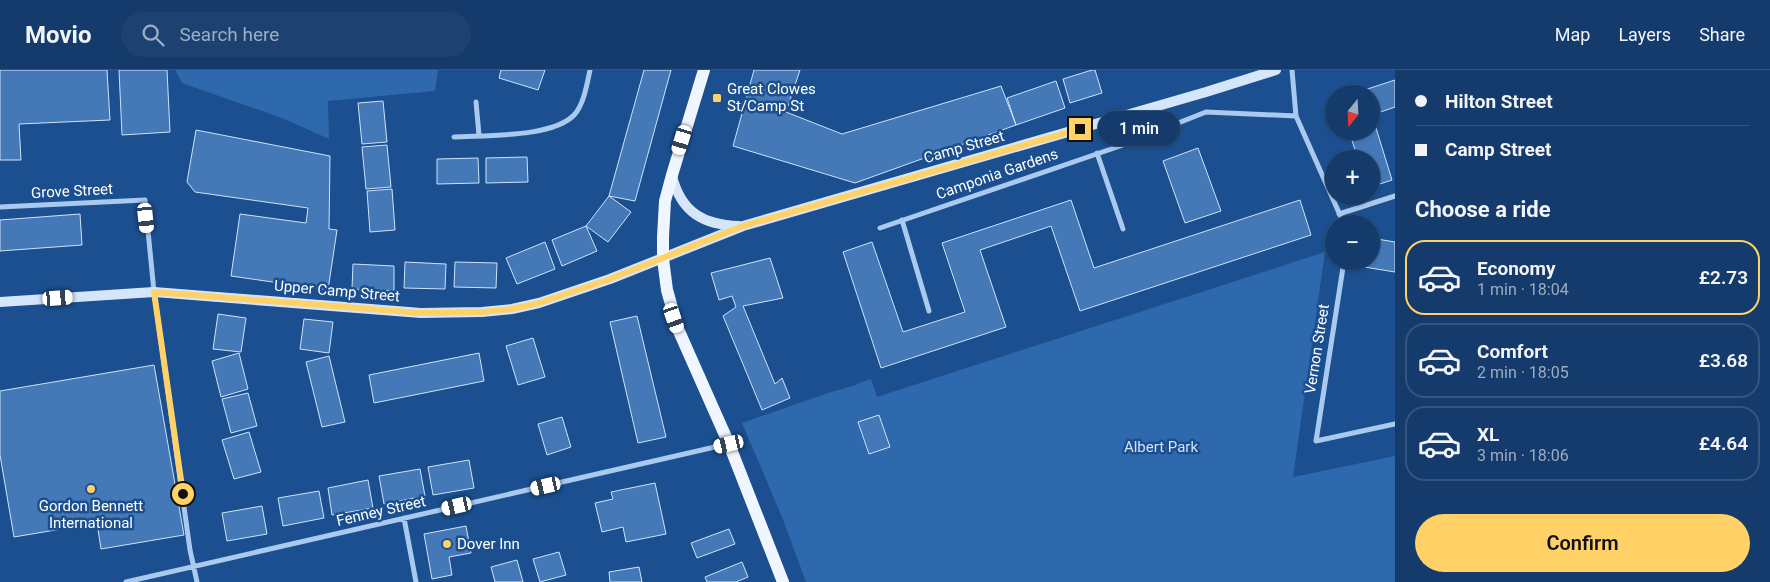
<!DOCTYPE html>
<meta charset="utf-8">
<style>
:root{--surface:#143b6b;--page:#1d4271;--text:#f1f3f6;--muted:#9dadc1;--line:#33557e;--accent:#ffd166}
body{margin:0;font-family:Roboto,sans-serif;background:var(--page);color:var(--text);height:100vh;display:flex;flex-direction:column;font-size:19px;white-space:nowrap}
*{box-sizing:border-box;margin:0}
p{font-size:16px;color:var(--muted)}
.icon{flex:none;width:28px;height:28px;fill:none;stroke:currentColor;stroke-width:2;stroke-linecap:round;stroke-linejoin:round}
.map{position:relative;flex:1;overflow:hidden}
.details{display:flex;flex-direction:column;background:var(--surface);width:375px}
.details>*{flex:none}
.top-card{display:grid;align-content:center;height:110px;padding:0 20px;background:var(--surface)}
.needle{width:32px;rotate:198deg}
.tools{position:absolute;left:1325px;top:15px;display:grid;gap:10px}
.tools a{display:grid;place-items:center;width:55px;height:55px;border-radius:50%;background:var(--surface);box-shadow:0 1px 4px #0004,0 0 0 1px var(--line);font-size:25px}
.end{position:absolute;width:22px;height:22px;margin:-11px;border:6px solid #ffd166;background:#111;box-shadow:0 0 0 2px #111}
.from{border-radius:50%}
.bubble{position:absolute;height:35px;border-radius:18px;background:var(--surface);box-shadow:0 1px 4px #0004,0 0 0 1px var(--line);font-size:16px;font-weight:600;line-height:35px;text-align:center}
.car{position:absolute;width:15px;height:30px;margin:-15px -8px;border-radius:6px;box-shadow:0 0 4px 1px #0007;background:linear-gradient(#fff 24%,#345 0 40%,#fff 0 76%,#345 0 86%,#fff 0)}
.top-card b{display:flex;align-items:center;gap:18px;height:48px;font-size:19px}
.top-card b+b{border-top:1px solid var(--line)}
.top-card i{width:12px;height:12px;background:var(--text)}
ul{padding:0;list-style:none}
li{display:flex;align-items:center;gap:15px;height:75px;margin:0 10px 8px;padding:0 10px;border:2px solid var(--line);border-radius:20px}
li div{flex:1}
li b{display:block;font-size:19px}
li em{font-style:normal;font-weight:600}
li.selected{border-color:var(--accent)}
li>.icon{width:45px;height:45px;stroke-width:1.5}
h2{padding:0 20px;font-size:22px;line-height:60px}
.cta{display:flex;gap:10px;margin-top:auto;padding:10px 20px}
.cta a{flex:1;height:58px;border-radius:30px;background:var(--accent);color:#111;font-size:20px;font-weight:600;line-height:58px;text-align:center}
header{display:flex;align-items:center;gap:30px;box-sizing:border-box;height:70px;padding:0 25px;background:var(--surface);border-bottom:1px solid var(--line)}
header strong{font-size:24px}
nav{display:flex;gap:28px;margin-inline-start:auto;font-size:18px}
.search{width:350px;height:45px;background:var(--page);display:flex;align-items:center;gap:12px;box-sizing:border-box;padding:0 18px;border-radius:28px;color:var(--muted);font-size:19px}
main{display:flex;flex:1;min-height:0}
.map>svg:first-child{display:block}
.green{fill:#2e69ad}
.building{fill:#4478b7;stroke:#cfe3fa}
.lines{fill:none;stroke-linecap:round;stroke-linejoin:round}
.street{stroke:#a9c9ee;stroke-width:5}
.secondary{stroke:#d6e6fa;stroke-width:10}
.primary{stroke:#f0f6ff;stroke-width:12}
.route{stroke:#ffd166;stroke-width:6}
.poi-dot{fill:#ffd166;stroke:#1b4f8f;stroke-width:2}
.labels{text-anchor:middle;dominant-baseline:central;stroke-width:5;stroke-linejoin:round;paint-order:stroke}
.poi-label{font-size:15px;fill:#fff;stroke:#1b4f8f;text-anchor:start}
.street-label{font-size:15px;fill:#fff;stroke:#1b4f8f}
.park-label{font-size:15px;fill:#cfe3fa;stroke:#1b4f8f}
</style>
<header>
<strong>Movio</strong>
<div class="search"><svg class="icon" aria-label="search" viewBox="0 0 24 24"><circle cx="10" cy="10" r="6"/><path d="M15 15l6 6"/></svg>Search here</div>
<nav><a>Map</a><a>Layers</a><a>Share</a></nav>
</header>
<main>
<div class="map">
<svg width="1395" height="512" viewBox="0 0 1395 512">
<rect width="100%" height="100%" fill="#1b4f8f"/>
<path class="green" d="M 175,0 L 438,0 L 435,21 L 328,31 L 329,69 L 282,48 L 182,13 Z
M 1325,182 L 1293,407 L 1395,386 L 1395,512 L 806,512 L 782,447 L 742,353 L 828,323 L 856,315 L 859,313 L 871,309 L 877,327 Z"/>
<path class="building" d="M 0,0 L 107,0 L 110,50 L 19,54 L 21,90 L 0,90 Z
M 119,0 L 167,0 L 170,62 L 122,65 Z
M 501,0 L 545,0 L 538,20 L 499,8 Z
M 644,0 L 671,0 L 635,131 L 609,126 Z
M 754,0 L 800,0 L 786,42 L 842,64 L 1001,16 L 1016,55 L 855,113 L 733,76 Z
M 1092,0 L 1095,0 L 1102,23 L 1070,33 L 1063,9 Z
M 1395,10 L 1395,37 L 1372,45 L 1392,110 L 1371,117 L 1371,89 L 1358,89 L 1349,61 L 1371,61 L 1371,24 L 1352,24 Z
M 1056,11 L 1065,38 L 1016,55 L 1007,28 Z
M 383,31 L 387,72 L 362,74 L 358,33 Z
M 196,60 L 330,86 L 329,159 L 337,160 L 328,220 L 231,206 L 240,144 L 306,153 L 308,138 L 195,122 L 187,112 Z
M 387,75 L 391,117 L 366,119 L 362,77 Z
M 1198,78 L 1221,141 L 1185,153 L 1163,91 Z
M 527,87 L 528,112 L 486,113 L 486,88 Z
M 478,88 L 479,113 L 437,114 L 437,89 Z
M 392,119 L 395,160 L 370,162 L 367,121 Z
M 609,126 L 631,142 L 608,172 L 586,156 Z
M 1071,130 L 1094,198 L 1300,130 L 1311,165 L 1080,241 L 1051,156 L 980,180 L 1006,257 L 881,298 L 843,182 L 872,172 L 903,262 L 965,242 L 942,173 Z
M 80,144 L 82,175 L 0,181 L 0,150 Z
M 586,156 L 597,181 L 562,196 L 552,170 Z
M 1371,168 L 1395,172 L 1395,202 L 1364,197 L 1365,191 L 1371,191 Z
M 545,172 L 555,199 L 517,214 L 506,188 Z
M 770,188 L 783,228 L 743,236 L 775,314 L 782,308 L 790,328 L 762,340 L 723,246 L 736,237 L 732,226 L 719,230 L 711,203 Z
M 405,192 L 446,194 L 445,219 L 404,218 Z
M 455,192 L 497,193 L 496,218 L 454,217 Z
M 353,194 L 394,196 L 394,221 L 352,219 Z
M 218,244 L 246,248 L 241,282 L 213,279 Z
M 637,246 L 666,367 L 638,373 L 610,252 Z
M 304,249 L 333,252 L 329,283 L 300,279 Z
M 533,268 L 545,307 L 518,315 L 506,276 Z
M 239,283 L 248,319 L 221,327 L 212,291 Z
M 479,283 L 484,311 L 374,333 L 369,305 Z
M 329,286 L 345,352 L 322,357 L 306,292 Z
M 154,295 L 184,465 L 101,479 L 97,453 L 14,467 L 0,385 L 0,321 Z
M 248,323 L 257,356 L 231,363 L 222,329 Z
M 879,345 L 890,377 L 869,384 L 858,352 Z
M 562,347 L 571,377 L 547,385 L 538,354 Z
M 249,362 L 261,402 L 234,409 L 222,370 Z
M 469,390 L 474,418 L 433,425 L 428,397 Z
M 420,399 L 425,426 L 384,434 L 379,406 Z
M 368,410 L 373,438 L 332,445 L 328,418 Z
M 655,413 L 666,464 L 626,472 L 623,457 L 602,462 L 595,433 L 613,429 L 611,422 Z
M 319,421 L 324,448 L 283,456 L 278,428 Z
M 262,436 L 267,464 L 227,471 L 222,443 Z
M 466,456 L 471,483 L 449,487 L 452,505 L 432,509 L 424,464 Z
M 729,459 L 735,474 L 697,488 L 691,473 Z
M 559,482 L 566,505 L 540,512 L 533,489 Z
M 517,490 L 523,512 L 495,512 L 491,497 Z
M 742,492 L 748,507 L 736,512 L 707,512 L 705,507 Z
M 639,497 L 642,512 L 610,512 L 609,502 Z"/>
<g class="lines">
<path class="street" d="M 1292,0 L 1296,46 L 1344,154
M 476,32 L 479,65
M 454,67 C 485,65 554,68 575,44 C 584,33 587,14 590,0
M 1097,83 L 1123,159
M 0,137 L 145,130 L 154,222 L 190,480 L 197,512
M 1339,144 L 1395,126
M 902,150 L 929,241
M 880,158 L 1120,76 L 1206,42 L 1296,46
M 1344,191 L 1316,371 L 1395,354
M 404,448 L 416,512
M 126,512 L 728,374"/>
<path class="secondary" d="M 672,106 C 681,142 703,155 739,156
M 0,232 L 154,222 L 421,243 L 482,242 L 512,239 L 539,233 L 610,209 L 743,156 L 1206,22 L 1276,0"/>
<path class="primary" d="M 704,0 L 672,105 L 665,131 L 663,167 L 663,189 L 667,220 L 678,259 L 729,374 L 783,512"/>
</g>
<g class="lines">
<path class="route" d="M 183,424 L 154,222 L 421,243 L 482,242 L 512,239 L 539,233 L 610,209 L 743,156 L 1080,59"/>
</g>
<g class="poi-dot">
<rect x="712" y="23" width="10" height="10" rx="2.5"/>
<circle cx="91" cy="419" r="5"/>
<circle cx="447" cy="474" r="5"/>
</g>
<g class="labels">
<g class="poi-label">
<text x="727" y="19">Great Clowes<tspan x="727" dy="17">St/Camp St</tspan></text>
<text x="91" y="436" text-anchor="middle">Gordon Bennett<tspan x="91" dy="17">International</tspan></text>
<text x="457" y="474">Dover Inn</text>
</g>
<g class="street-label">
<text transform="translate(964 77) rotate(-16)">Camp Street</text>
<text transform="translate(997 104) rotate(-19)">Camponia Gardens</text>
<text transform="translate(72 121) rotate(-3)">Grove Street</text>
<text transform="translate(337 221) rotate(5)">Upper Camp Street</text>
<text transform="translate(1317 279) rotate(-81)">Vernon Street</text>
<text transform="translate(381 441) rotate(-13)">Fenney Street</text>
</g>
<g class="park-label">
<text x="1161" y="377">Albert Park</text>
</g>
</g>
</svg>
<div class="tools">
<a><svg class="needle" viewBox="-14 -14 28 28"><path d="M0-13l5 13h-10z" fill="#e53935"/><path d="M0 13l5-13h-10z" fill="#9dadc1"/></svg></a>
<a>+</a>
<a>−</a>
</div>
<i class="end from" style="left:183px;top:424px"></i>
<i class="end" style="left:1080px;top:59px"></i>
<div class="bubble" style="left:1098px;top:41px;width:82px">1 min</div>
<i class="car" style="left:682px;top:70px;rotate:197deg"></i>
<i class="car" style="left:146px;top:148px;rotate:174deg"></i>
<i class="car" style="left:58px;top:228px;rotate:86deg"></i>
<i class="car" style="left:674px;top:248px;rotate:161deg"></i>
<i class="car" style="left:729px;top:374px;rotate:257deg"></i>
<i class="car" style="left:546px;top:416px;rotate:257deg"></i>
<i class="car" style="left:457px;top:436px;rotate:257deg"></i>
</div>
<section class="details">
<div class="top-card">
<b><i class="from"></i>Hilton Street</b>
<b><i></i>Camp Street</b>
</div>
<h2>Choose a ride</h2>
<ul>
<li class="selected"><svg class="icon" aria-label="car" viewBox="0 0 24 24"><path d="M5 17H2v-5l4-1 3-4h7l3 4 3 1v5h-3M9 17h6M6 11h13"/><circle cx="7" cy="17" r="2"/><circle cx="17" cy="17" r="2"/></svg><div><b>Economy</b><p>1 min · 18:04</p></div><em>£2.73</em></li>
<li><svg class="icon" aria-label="car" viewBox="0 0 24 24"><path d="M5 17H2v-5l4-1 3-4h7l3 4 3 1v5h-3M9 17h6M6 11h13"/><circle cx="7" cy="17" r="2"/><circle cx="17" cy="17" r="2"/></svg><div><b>Comfort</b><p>2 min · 18:05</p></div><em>£3.68</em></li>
<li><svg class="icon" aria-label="car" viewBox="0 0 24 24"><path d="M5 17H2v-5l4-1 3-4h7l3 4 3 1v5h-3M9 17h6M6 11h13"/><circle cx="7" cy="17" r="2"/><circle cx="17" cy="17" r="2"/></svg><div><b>XL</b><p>3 min · 18:06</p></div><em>£4.64</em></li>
</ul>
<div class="cta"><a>Confirm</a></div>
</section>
</main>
